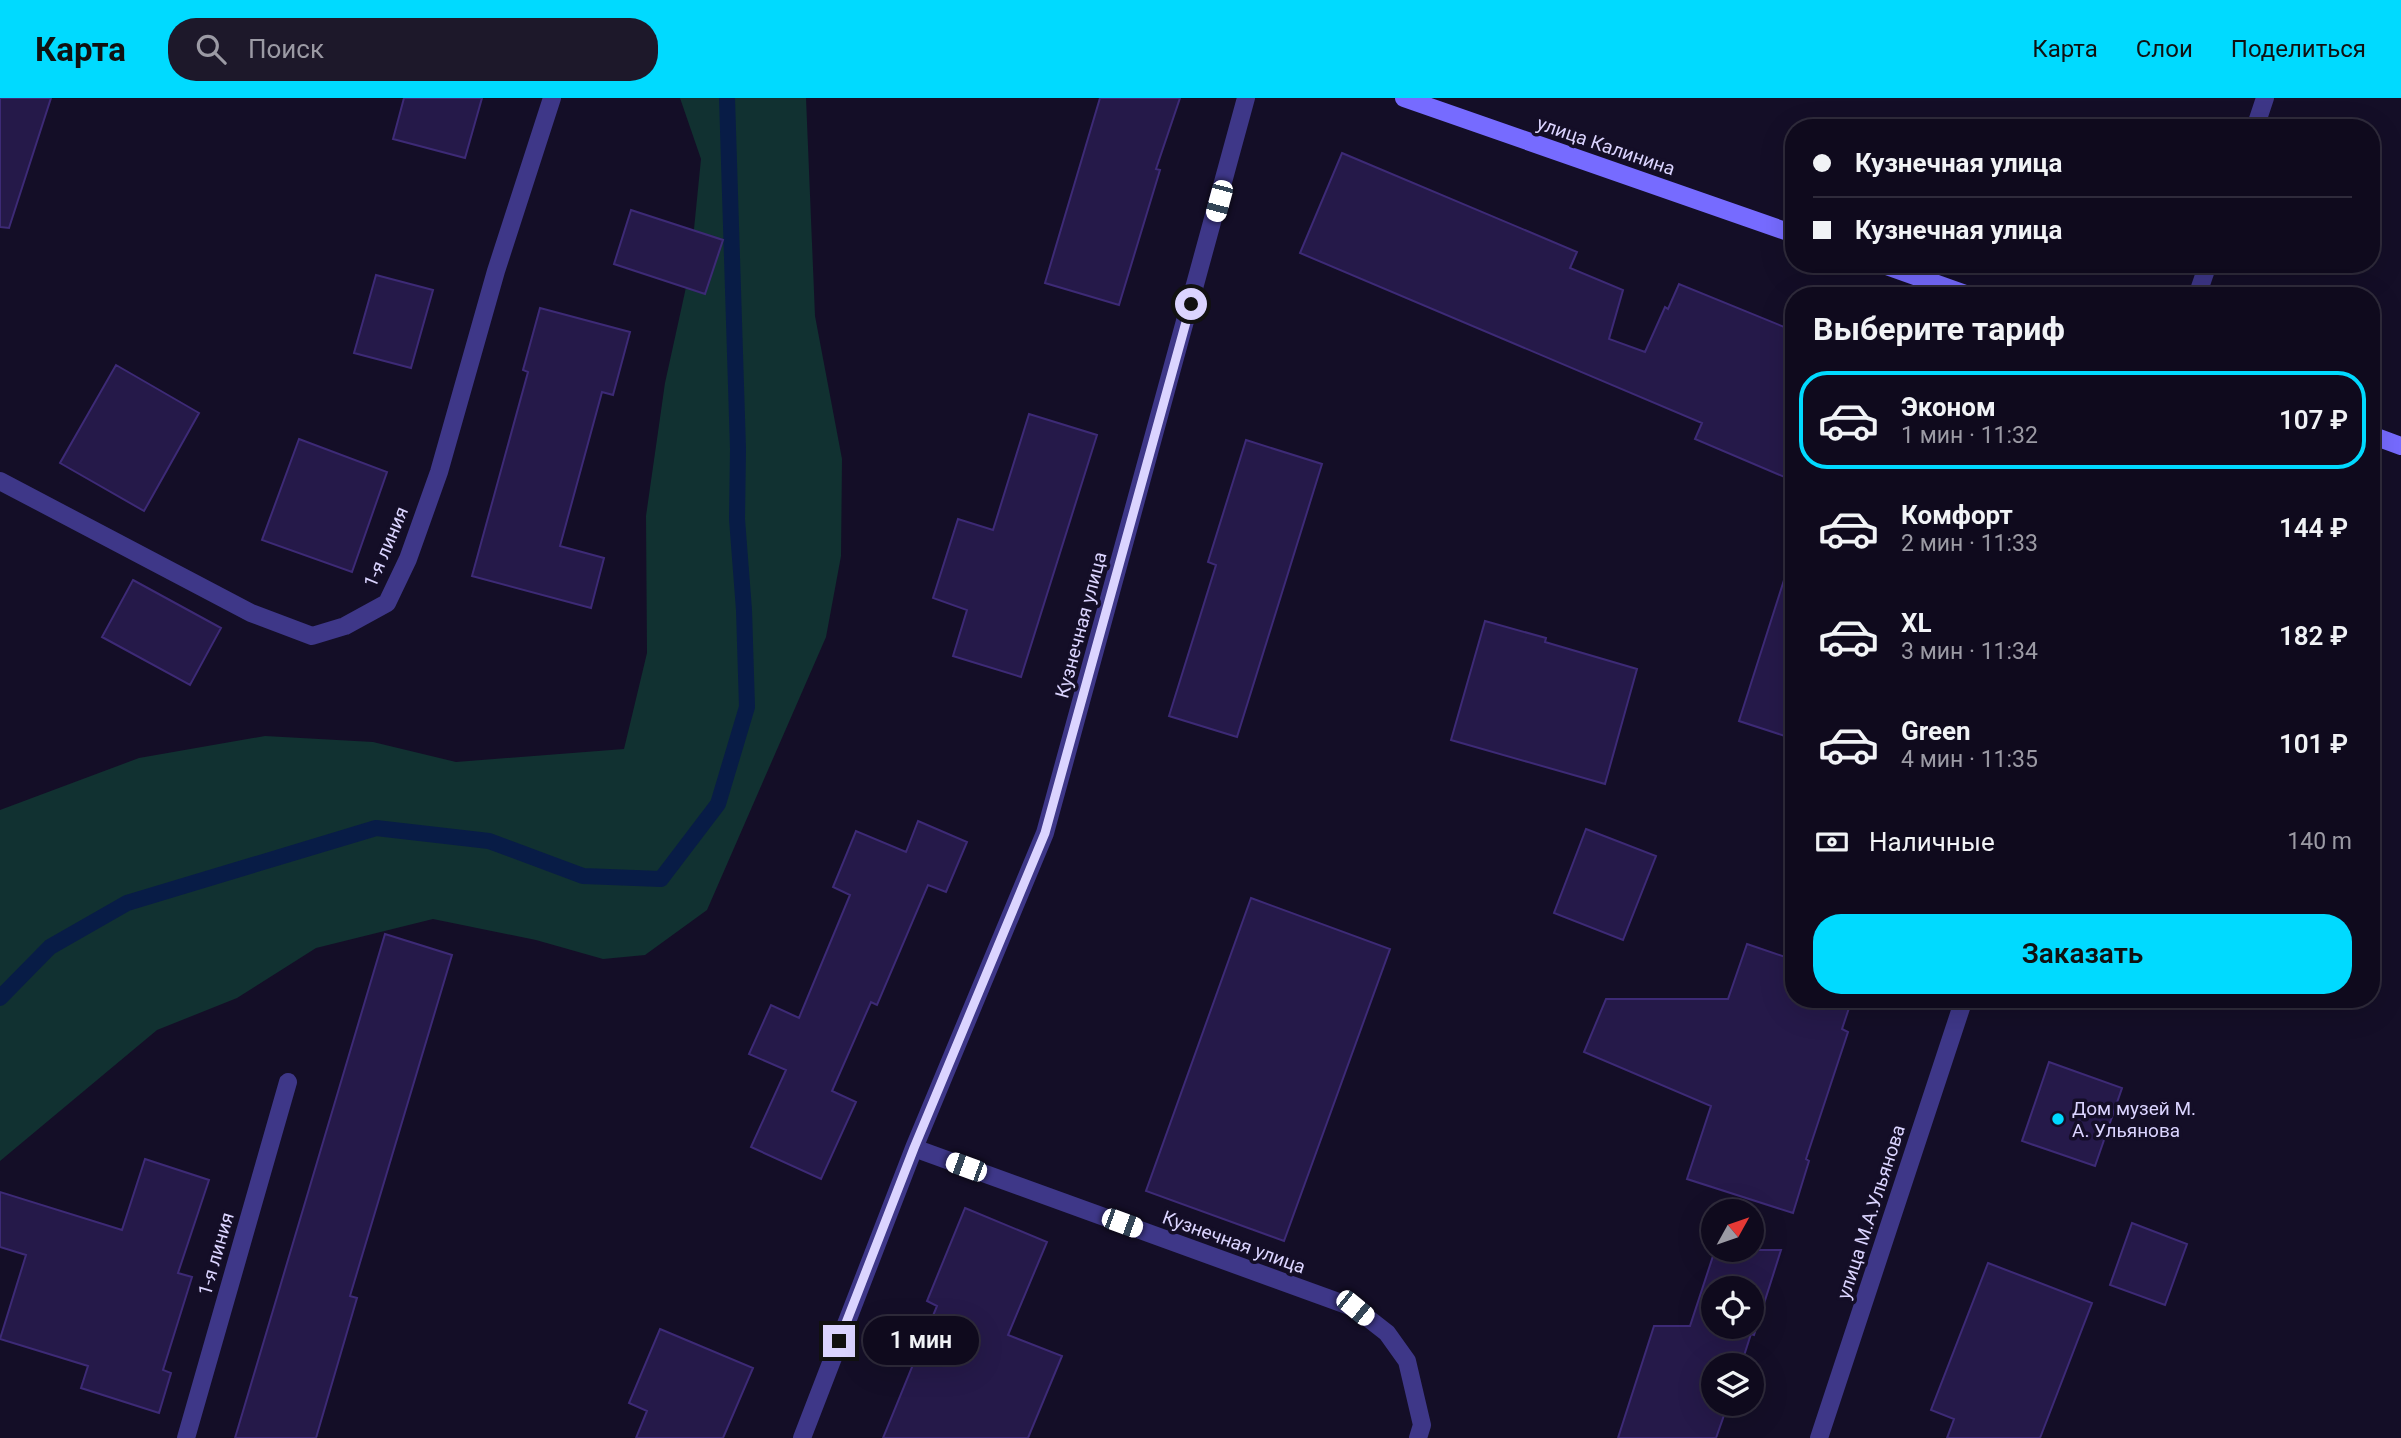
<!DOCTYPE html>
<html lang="ru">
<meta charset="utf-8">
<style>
:root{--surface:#0f0a1d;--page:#1d182a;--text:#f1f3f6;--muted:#9b9aa4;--line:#2f2b3b;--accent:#00daff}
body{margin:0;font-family:Roboto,sans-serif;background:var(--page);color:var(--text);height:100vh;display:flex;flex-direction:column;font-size:26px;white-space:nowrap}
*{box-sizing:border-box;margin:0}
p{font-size:23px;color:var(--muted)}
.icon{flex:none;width:38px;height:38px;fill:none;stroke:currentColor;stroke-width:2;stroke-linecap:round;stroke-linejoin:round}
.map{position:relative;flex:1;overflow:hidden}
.side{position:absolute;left:1785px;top:189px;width:595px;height:721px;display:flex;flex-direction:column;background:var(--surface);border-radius:28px;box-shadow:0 7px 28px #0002,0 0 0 2px var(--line)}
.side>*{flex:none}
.hud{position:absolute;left:1785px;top:21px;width:595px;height:154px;border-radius:28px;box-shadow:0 7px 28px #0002,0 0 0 2px var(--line);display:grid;align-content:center;height:154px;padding:0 28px;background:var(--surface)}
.needle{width:46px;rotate:50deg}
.tools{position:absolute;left:1701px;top:1101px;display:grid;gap:14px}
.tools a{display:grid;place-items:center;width:63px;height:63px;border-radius:50%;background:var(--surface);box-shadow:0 7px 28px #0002,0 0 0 2px var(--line);font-size:35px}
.end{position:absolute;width:32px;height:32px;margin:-16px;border:9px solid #dbd4ff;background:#111;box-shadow:0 0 0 4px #111}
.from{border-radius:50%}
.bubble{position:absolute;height:49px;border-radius:24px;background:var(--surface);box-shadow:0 7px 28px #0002,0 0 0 2px var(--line);font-size:23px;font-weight:600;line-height:49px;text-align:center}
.car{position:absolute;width:21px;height:42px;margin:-21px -10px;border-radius:9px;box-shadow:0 0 5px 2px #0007;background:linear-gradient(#fff 24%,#345 0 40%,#fff 0 76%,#345 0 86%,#fff 0)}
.hud b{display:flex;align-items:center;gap:24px;height:66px;font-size:26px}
.hud b+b{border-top:2px solid var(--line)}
.hud i{width:18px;height:18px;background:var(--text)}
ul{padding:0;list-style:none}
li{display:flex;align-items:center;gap:21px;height:98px;margin:0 14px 10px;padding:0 14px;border:4px solid transparent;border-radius:28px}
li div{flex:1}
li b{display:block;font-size:26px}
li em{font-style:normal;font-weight:600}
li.selected{border-color:var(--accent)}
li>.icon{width:63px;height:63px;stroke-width:1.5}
h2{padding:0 28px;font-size:32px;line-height:84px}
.pay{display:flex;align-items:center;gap:18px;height:77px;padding:0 28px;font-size:26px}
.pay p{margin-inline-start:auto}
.action{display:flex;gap:14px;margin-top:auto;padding:14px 28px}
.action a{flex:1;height:80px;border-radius:28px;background:var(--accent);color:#111;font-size:28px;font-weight:600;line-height:80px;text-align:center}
header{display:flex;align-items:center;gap:42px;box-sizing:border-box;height:98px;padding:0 35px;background:var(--accent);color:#111}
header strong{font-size:33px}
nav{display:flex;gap:38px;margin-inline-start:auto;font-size:24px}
.search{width:490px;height:63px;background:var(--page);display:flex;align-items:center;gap:18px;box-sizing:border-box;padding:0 24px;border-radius:28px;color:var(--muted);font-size:26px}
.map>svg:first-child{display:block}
.green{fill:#113131}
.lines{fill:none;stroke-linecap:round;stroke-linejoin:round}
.stream{stroke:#081c46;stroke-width:16}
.building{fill:#251949;stroke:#3d2a76;stroke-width:2;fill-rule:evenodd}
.street{stroke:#3e3788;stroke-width:18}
.secondary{stroke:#766bff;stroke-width:18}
.route{stroke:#dbd4ff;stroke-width:9}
.poi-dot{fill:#00daff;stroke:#140e27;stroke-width:2.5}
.labels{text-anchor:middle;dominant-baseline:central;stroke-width:7;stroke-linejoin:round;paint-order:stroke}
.street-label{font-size:19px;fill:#dbd4ff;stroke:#140e27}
.poi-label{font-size:19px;fill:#dbd4ff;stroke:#140e27;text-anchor:start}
</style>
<header>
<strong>Карта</strong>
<div class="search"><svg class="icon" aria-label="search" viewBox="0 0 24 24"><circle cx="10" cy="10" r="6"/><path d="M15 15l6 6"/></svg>Поиск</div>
<nav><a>Карта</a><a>Слои</a><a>Поделиться</a></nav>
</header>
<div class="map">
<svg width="2401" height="1340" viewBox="0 0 2401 1340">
<rect width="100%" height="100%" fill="#140e27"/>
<path class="green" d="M 680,0 L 806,0 L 815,218 L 842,361 L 841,458 L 826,539 L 707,812 L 645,857 L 603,861 L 536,842 L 433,821 L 316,850 L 237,900 L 157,932 L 0,1063 L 0,712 L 139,660 L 265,638 L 373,644 L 456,664 L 624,651 L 647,555 L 646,418 L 665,285 L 690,171 L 701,61 Z"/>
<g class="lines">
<path class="stream" d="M 0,900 L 50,849 L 127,805 L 376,730 L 489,743 L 583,778 L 661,781 L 718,706 L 747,609 L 744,512 L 737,421 L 738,351 L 727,0"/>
</g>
<path class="building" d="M 0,0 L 51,0 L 9,130 L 0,129 Z
M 404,0 L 482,0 L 465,60 L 393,41 Z
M 1100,0 L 1180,0 L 1156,71 L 1160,72 L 1119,207 L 1045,185 Z
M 1342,55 L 1577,154 L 1570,170 L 1623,192 L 1609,241 L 1645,254 L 1665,209 L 1668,211 L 1679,186 L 1794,233 L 1794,383 L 1695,341 L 1702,325 L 1300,155 Z
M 631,112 L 723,142 L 705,196 L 614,166 Z
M 376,177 L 433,192 L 411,270 L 354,255 Z
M 540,210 L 630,234 L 613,297 L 602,294 L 560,448 L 604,460 L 591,510 L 472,478 L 528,274 L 523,272 Z
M 116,267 L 199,315 L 144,413 L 60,365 Z
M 1029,316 L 1097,337 L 1021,579 L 953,558 L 967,512 L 933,500 L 958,421 L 993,432 Z
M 299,341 L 387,374 L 352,474 L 262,442 Z
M 1246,342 L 1322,366 L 1237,639 L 1169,618 L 1216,467 L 1208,464 Z
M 133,482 L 221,530 L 190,587 L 102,539 Z
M 1784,482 L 1794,483 L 1794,641 L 1739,623 Z
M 1485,523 L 1546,540 L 1545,544 L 1637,571 L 1605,686 L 1451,642 Z
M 918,723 L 967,744 L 946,794 L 928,787 L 877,907 L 871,904 L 832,993 L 856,1004 L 821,1081 L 751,1049 L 786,972 L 749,956 L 771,907 L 799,920 L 850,797 L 833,789 L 856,733 L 906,754 Z
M 1586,731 L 1656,758 L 1623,842 L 1554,815 Z
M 1251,800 L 1390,851 L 1284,1143 L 1146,1093 Z
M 385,836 L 452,857 L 350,1198 L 357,1200 L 316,1340 L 235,1340 Z
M 1747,846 L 1794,862 L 1794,901 L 1852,901 L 1842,931 L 1848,934 L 1806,1061 L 1809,1063 L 1793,1115 L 1687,1081 L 1711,1008 L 1584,954 L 1606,901 L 1728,901 Z
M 2049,964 L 2122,990 L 2095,1068 L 2022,1043 Z
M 145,1061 L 209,1082 L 178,1175 L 192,1179 L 163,1272 L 171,1275 L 159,1315 L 81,1290 L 88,1268 L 0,1241 L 26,1157 L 0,1149 L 0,1094 L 122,1132 Z
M 965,1110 L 1047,1144 L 1008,1237 L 1062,1258 L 1028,1340 L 883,1340 L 937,1208 L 927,1203 Z
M 2132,1125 L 2187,1146 L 2165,1207 L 2110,1187 Z
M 1715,1152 L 1781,1152 L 1754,1237 L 1751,1236 L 1741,1267 L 1713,1267 L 1713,1306 L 1728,1306 L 1716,1340 L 1618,1340 L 1654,1228 L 1690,1228 ZM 1713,1190 L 1752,1190 L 1752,1228 L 1713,1228 Z
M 1988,1165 L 2092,1205 L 2040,1340 L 1947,1340 L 1954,1321 L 1931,1312 Z
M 660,1231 L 753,1270 L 723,1340 L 636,1340 L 647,1313 L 629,1305 Z"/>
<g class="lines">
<path class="street" d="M 2255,30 L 2265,0
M 2197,198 L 2208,166
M 0,383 L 251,515 L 312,538 L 345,528 L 387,505 L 408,461 L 439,374 L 496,173 L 552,0
M 914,1050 L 1355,1210 L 1387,1235 L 1407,1263 L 1422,1327 L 1418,1340
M 186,1340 L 288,984
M 802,1340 L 914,1050 L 1045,735 L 1246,0
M 1819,1340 L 1964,901"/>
<path class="secondary" d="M 1404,0 L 1794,136
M 1881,166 L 1971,198
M 2371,337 L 2401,348"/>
</g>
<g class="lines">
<path class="route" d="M 839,1243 L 914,1050 L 1045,735 L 1191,206"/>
</g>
<circle class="poi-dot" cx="2058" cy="1021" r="7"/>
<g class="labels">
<g class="street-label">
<text transform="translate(1606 48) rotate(19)">улица Калинина</text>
<text transform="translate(386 449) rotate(-67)">1-я линия</text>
<text transform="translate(1081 527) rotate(-75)">Кузнечная улица</text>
<text transform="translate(1871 1114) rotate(-72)">улица М.А.Ульянова</text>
<text transform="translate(1234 1144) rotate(20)">Кузнечная улица</text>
<text transform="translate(216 1156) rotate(-74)">1-я линия</text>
</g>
<g class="poi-label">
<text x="2072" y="1010">Дом музей М.<tspan x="2072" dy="22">А. Ульянова</tspan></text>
</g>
</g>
</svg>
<div class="tools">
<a><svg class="needle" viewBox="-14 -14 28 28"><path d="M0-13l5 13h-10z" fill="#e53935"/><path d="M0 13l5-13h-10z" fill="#9b9aa4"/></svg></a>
<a><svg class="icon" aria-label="locate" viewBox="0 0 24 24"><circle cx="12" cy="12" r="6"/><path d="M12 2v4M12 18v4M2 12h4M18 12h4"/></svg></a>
<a><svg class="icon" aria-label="layers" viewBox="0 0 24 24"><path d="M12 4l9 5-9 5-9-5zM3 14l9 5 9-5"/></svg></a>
</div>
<i class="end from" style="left:1191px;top:206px"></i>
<i class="end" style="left:839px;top:1243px"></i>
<div class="bubble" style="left:863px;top:1218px;width:116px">1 мин</div>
<i class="car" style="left:1219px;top:103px;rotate:195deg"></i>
<i class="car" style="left:966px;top:1069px;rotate:290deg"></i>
<i class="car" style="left:1122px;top:1125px;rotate:110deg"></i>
<i class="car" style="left:1355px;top:1210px;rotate:129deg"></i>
<div class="hud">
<b><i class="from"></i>Кузнечная улица</b>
<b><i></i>Кузнечная улица</b>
</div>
<section class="side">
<h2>Выберите тариф</h2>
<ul>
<li class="selected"><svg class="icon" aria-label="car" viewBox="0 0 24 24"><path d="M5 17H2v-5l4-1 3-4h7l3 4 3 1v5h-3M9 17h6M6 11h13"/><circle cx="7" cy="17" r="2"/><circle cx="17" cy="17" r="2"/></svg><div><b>Эконом</b><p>1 мин · 11:32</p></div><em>107 ₽</em></li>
<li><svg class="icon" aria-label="car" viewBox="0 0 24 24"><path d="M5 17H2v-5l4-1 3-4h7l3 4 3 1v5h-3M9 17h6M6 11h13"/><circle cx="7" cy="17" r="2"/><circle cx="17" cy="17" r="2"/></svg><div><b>Комфорт</b><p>2 мин · 11:33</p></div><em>144 ₽</em></li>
<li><svg class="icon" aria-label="car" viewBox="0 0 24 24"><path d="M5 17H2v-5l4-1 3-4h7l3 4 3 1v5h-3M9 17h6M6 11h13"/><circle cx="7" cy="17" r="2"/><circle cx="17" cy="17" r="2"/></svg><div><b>XL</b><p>3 мин · 11:34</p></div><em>182 ₽</em></li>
<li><svg class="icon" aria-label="car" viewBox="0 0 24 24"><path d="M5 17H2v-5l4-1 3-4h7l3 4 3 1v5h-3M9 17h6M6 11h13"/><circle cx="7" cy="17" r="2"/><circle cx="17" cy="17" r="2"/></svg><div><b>Green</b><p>4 мин · 11:35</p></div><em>101 ₽</em></li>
</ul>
<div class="pay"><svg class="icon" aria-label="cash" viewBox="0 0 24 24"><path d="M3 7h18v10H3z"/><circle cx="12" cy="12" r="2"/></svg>Наличные<p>140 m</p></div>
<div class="action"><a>Заказать</a></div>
</section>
</div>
